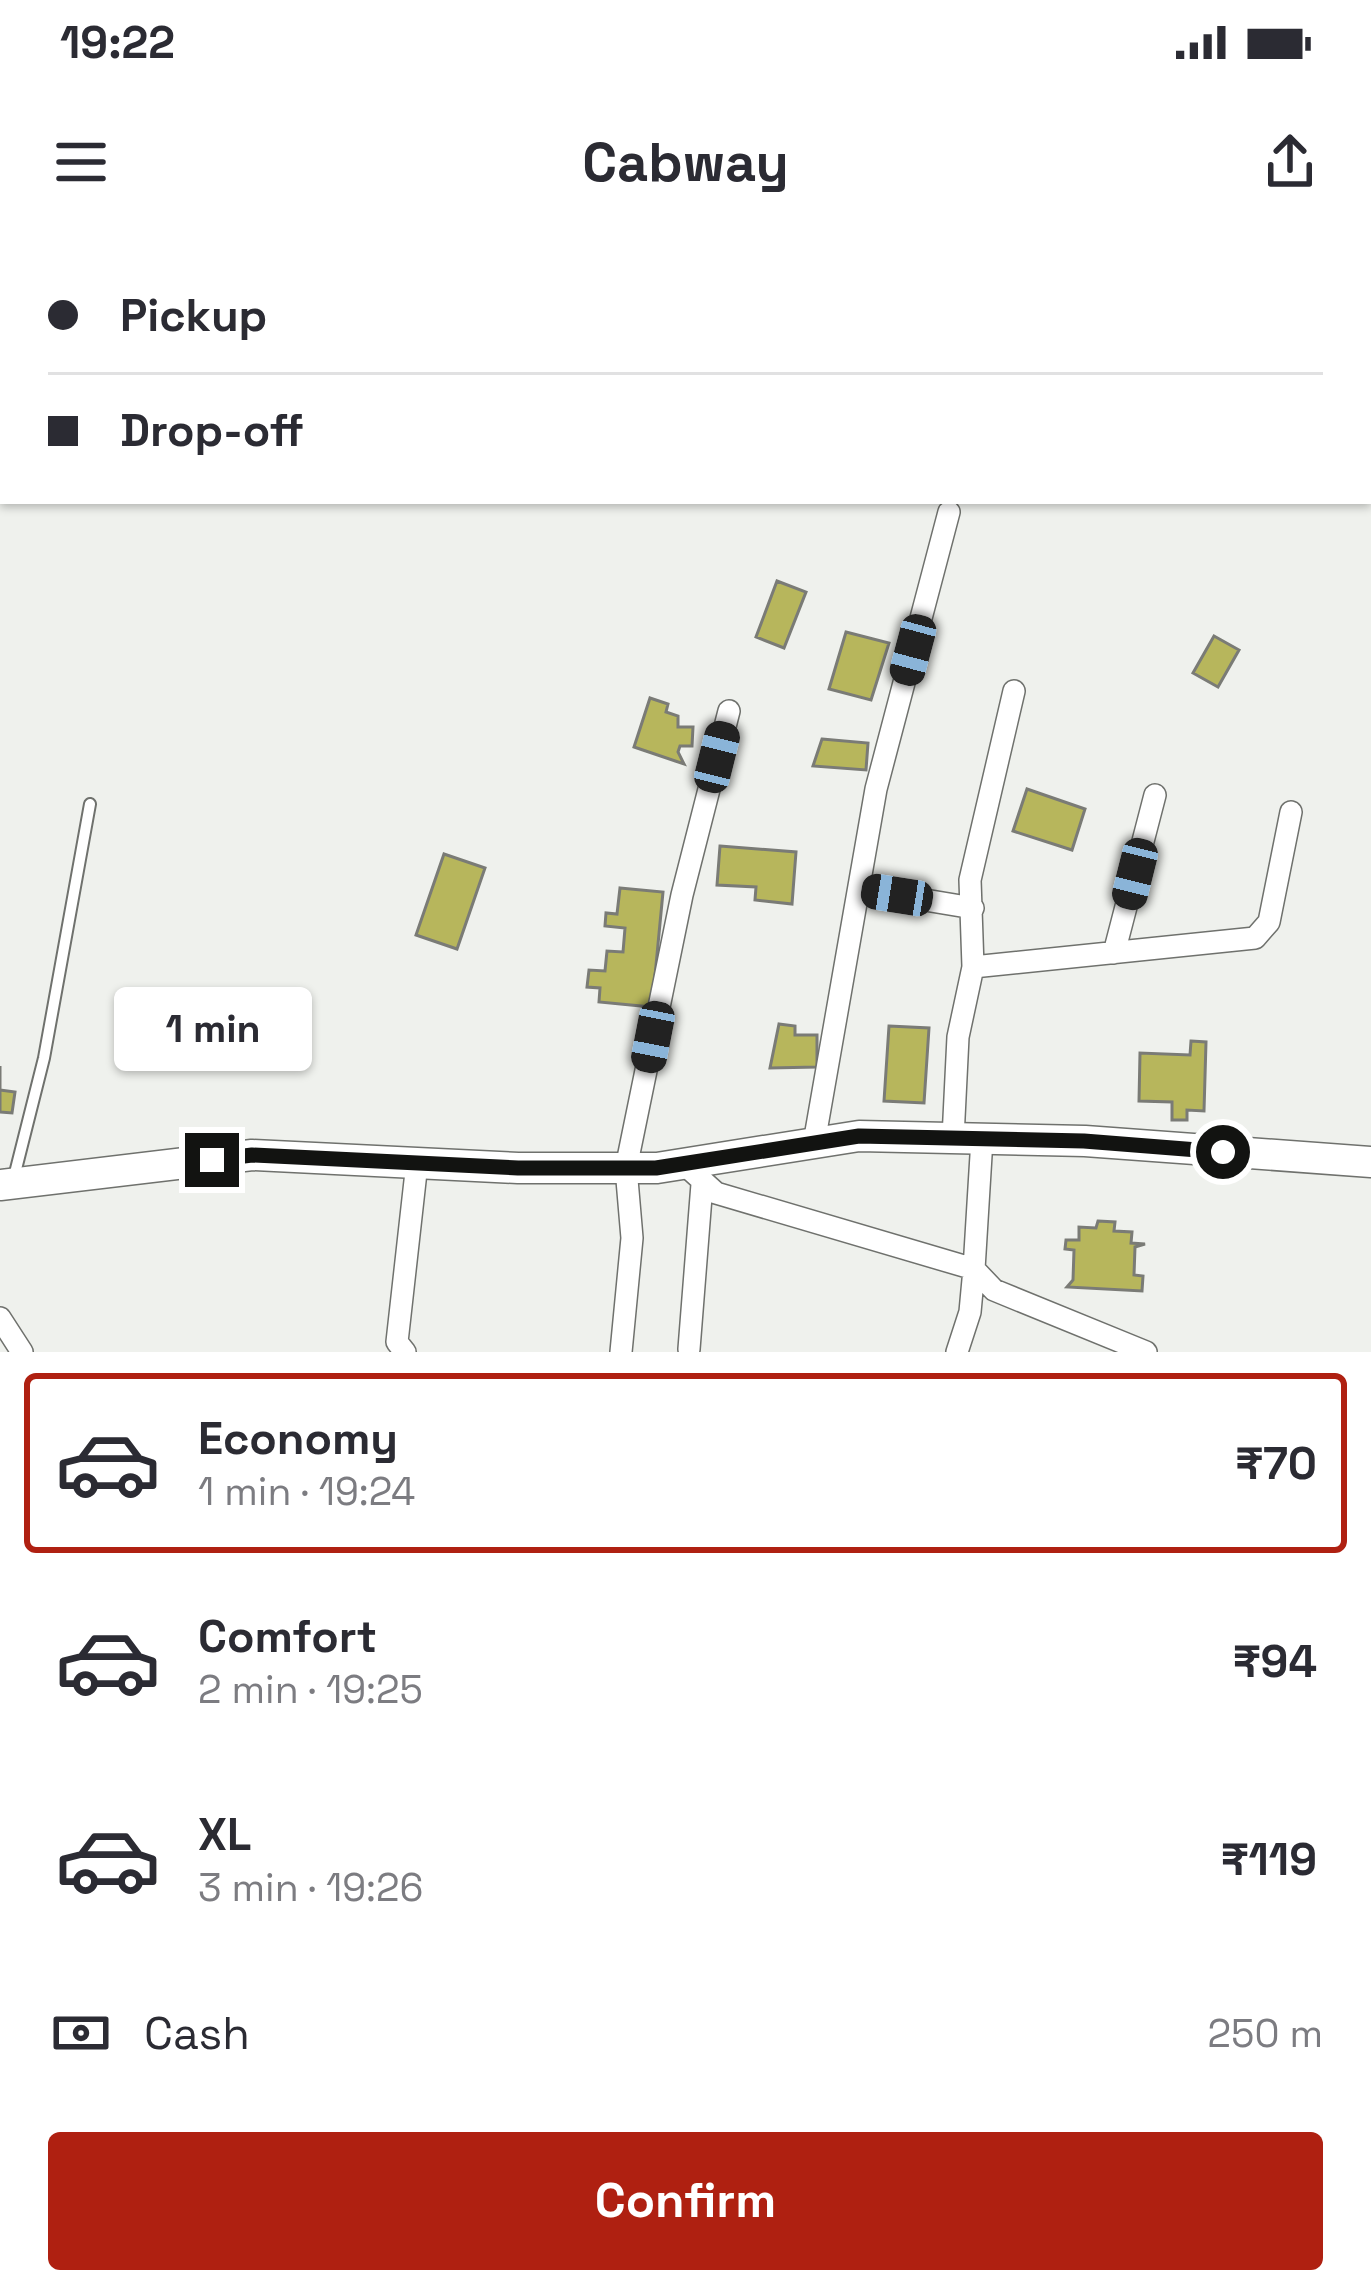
<!DOCTYPE html>
<meta charset="utf-8">
<style>
:root{--surface:#fff;--page:#f2f2f3;--text:#2b2b33;--muted:#7c7c81;--line:#e1e1e2;--accent:#af2011}
body{margin:0;font-family:"Space Grotesk",sans-serif;background:var(--page);color:var(--text);height:100vh;display:flex;flex-direction:column;font-size:45px;white-space:nowrap}
*{box-sizing:border-box;margin:0}
p{font-size:39px;color:var(--muted)}
.icon{flex:none;width:66px;height:66px;fill:none;stroke:currentColor;stroke-width:2;stroke-linecap:round;stroke-linejoin:round}
.map{position:relative;height:1112px;overflow:hidden}
.sheet{display:flex;flex-direction:column;background:var(--surface);flex:1}
.sheet>*{flex:none}
.hud{position:absolute;left:0px;top:0px;width:1371px;height:264px;box-shadow:0 3px 9px #0004;display:grid;align-content:center;height:264px;padding:0 48px;background:var(--surface)}
.end{position:absolute;width:54px;height:54px;margin:-27px;border:15px solid #121311;background:#fff;box-shadow:0 0 0 6px #fff}
.from{border-radius:50%}
.bubble{position:absolute;height:84px;border-radius:12px;background:var(--surface);box-shadow:0 3px 9px #0004;font-size:39px;font-weight:700;line-height:84px;text-align:center}
.car{position:absolute;width:36px;height:72px;margin:-36px -18px;border-radius:15px;box-shadow:0 0 9px 3px #0007;background:linear-gradient(#222 24%,#8ab4d8 0 40%,#222 0 76%,#8ab4d8 0 86%,#222 0)}
.hud b{display:flex;align-items:center;gap:42px;height:114px;font-size:45px}
.hud b+b{border-top:3px solid var(--line)}
.hud i{width:30px;height:30px;background:var(--text)}
ul{padding:21px 0 0;list-style:none}
li{display:flex;align-items:center;gap:36px;height:180px;margin:0 24px 18px;padding:0 24px;border:6px solid transparent;border-radius:12px}
li div{flex:1}
li b{display:block;font-size:45px}
li em{font-style:normal;font-weight:700}
li.current{border-color:var(--accent)}
li>.icon{width:108px;height:108px;stroke-width:1.5}
.pay{display:flex;align-items:center;gap:30px;height:132px;padding:0 48px;font-size:45px}
.pay p{margin-inline-start:auto}
.action{display:flex;gap:24px;margin-top:auto;padding:24px 48px}
.action a{flex:1;height:138px;border-radius:12px;background:var(--accent);color:#fff;font-size:48px;font-weight:700;line-height:138px;text-align:center}
.status{display:flex;justify-content:space-between;align-items:center;height:84px;padding:0 60px;background:var(--surface);direction:ltr}
.status svg{height:33px;fill:currentColor}
header{display:flex;justify-content:space-between;align-items:center;height:156px;padding:0 48px;background:var(--surface);font-size:54px;font-weight:700}
.map>svg:first-child{display:block}
.building{fill:#b7b65c;stroke:#7a7b76;stroke-width:3}
.lines{fill:none;stroke-linecap:round;stroke-linejoin:round}
.lane-casing{stroke:#6f716d;stroke-width:14}
.street-casing{stroke:#6f716d;stroke-width:24}
.secondary-casing{stroke:#6f716d;stroke-width:33}
.lane{stroke:#fff;stroke-width:10}
.street{stroke:#fff;stroke-width:21}
.secondary{stroke:#fff;stroke-width:30}
.route{stroke:#121311;stroke-width:15}
</style>
<div class="status"><b>19:22</b><svg viewBox="0 0 49 12"><path d="M0 12V9h3v3zM5 12V6h3v6zM10 12V3h3v9zM15 12V0h3v12zM26 1h20v11H26zM47 4h2v5h-2z"/></svg></div>
<header><svg class="icon" aria-label="menu" viewBox="0 0 24 24"><path d="M4 6h16M4 12h16M4 18h16"/></svg>Cabway<svg class="icon" aria-label="share" viewBox="0 0 24 24"><path d="M12 15V3M7 8l5-5 5 5M5 13v7h14v-7"/></svg></header>
<div class="map">
<svg width="1371" height="1112" viewBox="0 0 1371 1112">
<rect width="100%" height="100%" fill="#eff1ed"/>
<path class="building" d="M 777,341 L 806,352 L 784,408 L 756,397 Z
M 846,392 L 889,403 L 871,460 L 829,449 Z
M 1214,396 L 1239,410 L 1218,447 L 1193,433 Z
M 650,458 L 668,464 L 666,472 L 678,476 L 678,487 L 693,487 L 692,506 L 680,506 L 678,512 L 684,524 L 634,507 Z
M 822,499 L 868,503 L 866,530 L 813,526 Z
M 1027,549 L 1085,569 L 1072,610 L 1013,591 Z
M 720,606 L 796,612 L 792,664 L 755,660 L 756,647 L 717,645 Z
M 444,614 L 485,628 L 457,709 L 416,695 Z
M 620,648 L 663,652 L 652,767 L 599,762 L 600,748 L 587,747 L 589,730 L 605,731 L 607,711 L 623,712 L 625,688 L 605,686 L 606,673 L 617,674 Z
M 779,784 L 795,786 L 795,795 L 817,795 L 817,827 L 770,828 Z
M 889,786 L 929,788 L 924,863 L 884,861 Z
M 1191,801 L 1206,802 L 1204,871 L 1187,870 L 1187,880 L 1172,880 L 1172,862 L 1139,861 L 1140,813 L 1190,815 Z
M 0,826 L 0,850 L 15,852 L 12,873 L 0,872 Z
M 1098,981 L 1115,982 L 1114,991 L 1132,992 L 1131,1003 L 1145,1004 L 1135,1007 L 1134,1035 L 1143,1036 L 1142,1051 L 1067,1047 L 1073,1040 L 1074,1010 L 1065,1009 L 1066,1000 L 1079,1000 L 1079,987 L 1096,988 Z"/>
<g class="lines">
<g class="lane-casing">
<path id="lane" d="M 13,941 L 44,818 L 90,564"/>
</g>
<g class="street-casing">
<path id="street" d="M 1014,451 L 970,640 L 973,727 L 1255,698 L 1269,682 L 1291,572
M 859,649 L 973,668
M 1114,713 L 1155,555
M 953,898 L 958,797 L 973,727
M 982,899 L 974,1029 L 994,1050 L 1146,1112
M 814,903 L 876,549 L 949,272
M 684,924 L 716,953 L 974,1029 L 970,1072 L 957,1112
M 0,1078 L 22,1112
M 689,1109 L 702,944
M 405,1112 L 397,1102 L 417,923
M 621,1112 L 632,998 L 626,928 L 682,655 L 729,471"/>
</g>
<g class="secondary-casing">
<path id="secondary" d="M 0,945 L 252,915 L 518,928 L 657,928 L 859,896 L 1085,901 L 1371,922"/>
</g>
<use href="#lane" class="lane"/>
<use href="#street" class="street"/>
<use href="#secondary" class="secondary"/>
</g>
<g class="lines">
<path class="route" d="M 212,920 L 252,915 L 518,928 L 656,928 L 859,896 L 1084,901 L 1223,912"/>
</g>
</svg>
<i class="end from" style="left:1223px;top:912px"></i>
<i class="end" style="left:212px;top:920px"></i>
<div class="bubble" style="left:114px;top:747px;width:198px">1 min</div>
<i class="car" style="left:913px;top:410px;rotate:195deg"></i>
<i class="car" style="left:717px;top:517px;rotate:14deg"></i>
<i class="car" style="left:1135px;top:634px;rotate:194deg"></i>
<i class="car" style="left:897px;top:655px;rotate:279deg"></i>
<i class="car" style="left:653px;top:797px;rotate:191deg"></i>
<div class="hud">
<b><i class="from"></i>Pickup</b>
<b><i></i>Drop-off</b>
</div>
</div>
<section class="sheet">
<ul>
<li class="current"><svg class="icon" aria-label="car" viewBox="0 0 24 24"><path d="M5 17H2v-5l4-1 3-4h7l3 4 3 1v5h-3M9 17h6M6 11h13"/><circle cx="7" cy="17" r="2"/><circle cx="17" cy="17" r="2"/></svg><div><b>Economy</b><p>1 min · 19:24</p></div><em>₹70</em></li>
<li><svg class="icon" aria-label="car" viewBox="0 0 24 24"><path d="M5 17H2v-5l4-1 3-4h7l3 4 3 1v5h-3M9 17h6M6 11h13"/><circle cx="7" cy="17" r="2"/><circle cx="17" cy="17" r="2"/></svg><div><b>Comfort</b><p>2 min · 19:25</p></div><em>₹94</em></li>
<li><svg class="icon" aria-label="car" viewBox="0 0 24 24"><path d="M5 17H2v-5l4-1 3-4h7l3 4 3 1v5h-3M9 17h6M6 11h13"/><circle cx="7" cy="17" r="2"/><circle cx="17" cy="17" r="2"/></svg><div><b>XL</b><p>3 min · 19:26</p></div><em>₹119</em></li>
</ul>
<div class="pay"><svg class="icon" aria-label="cash" viewBox="0 0 24 24"><path d="M3 7h18v10H3z"/><circle cx="12" cy="12" r="2"/></svg>Cash<p>250 m</p></div>
<div class="action"><a>Confirm</a></div>
</section>
